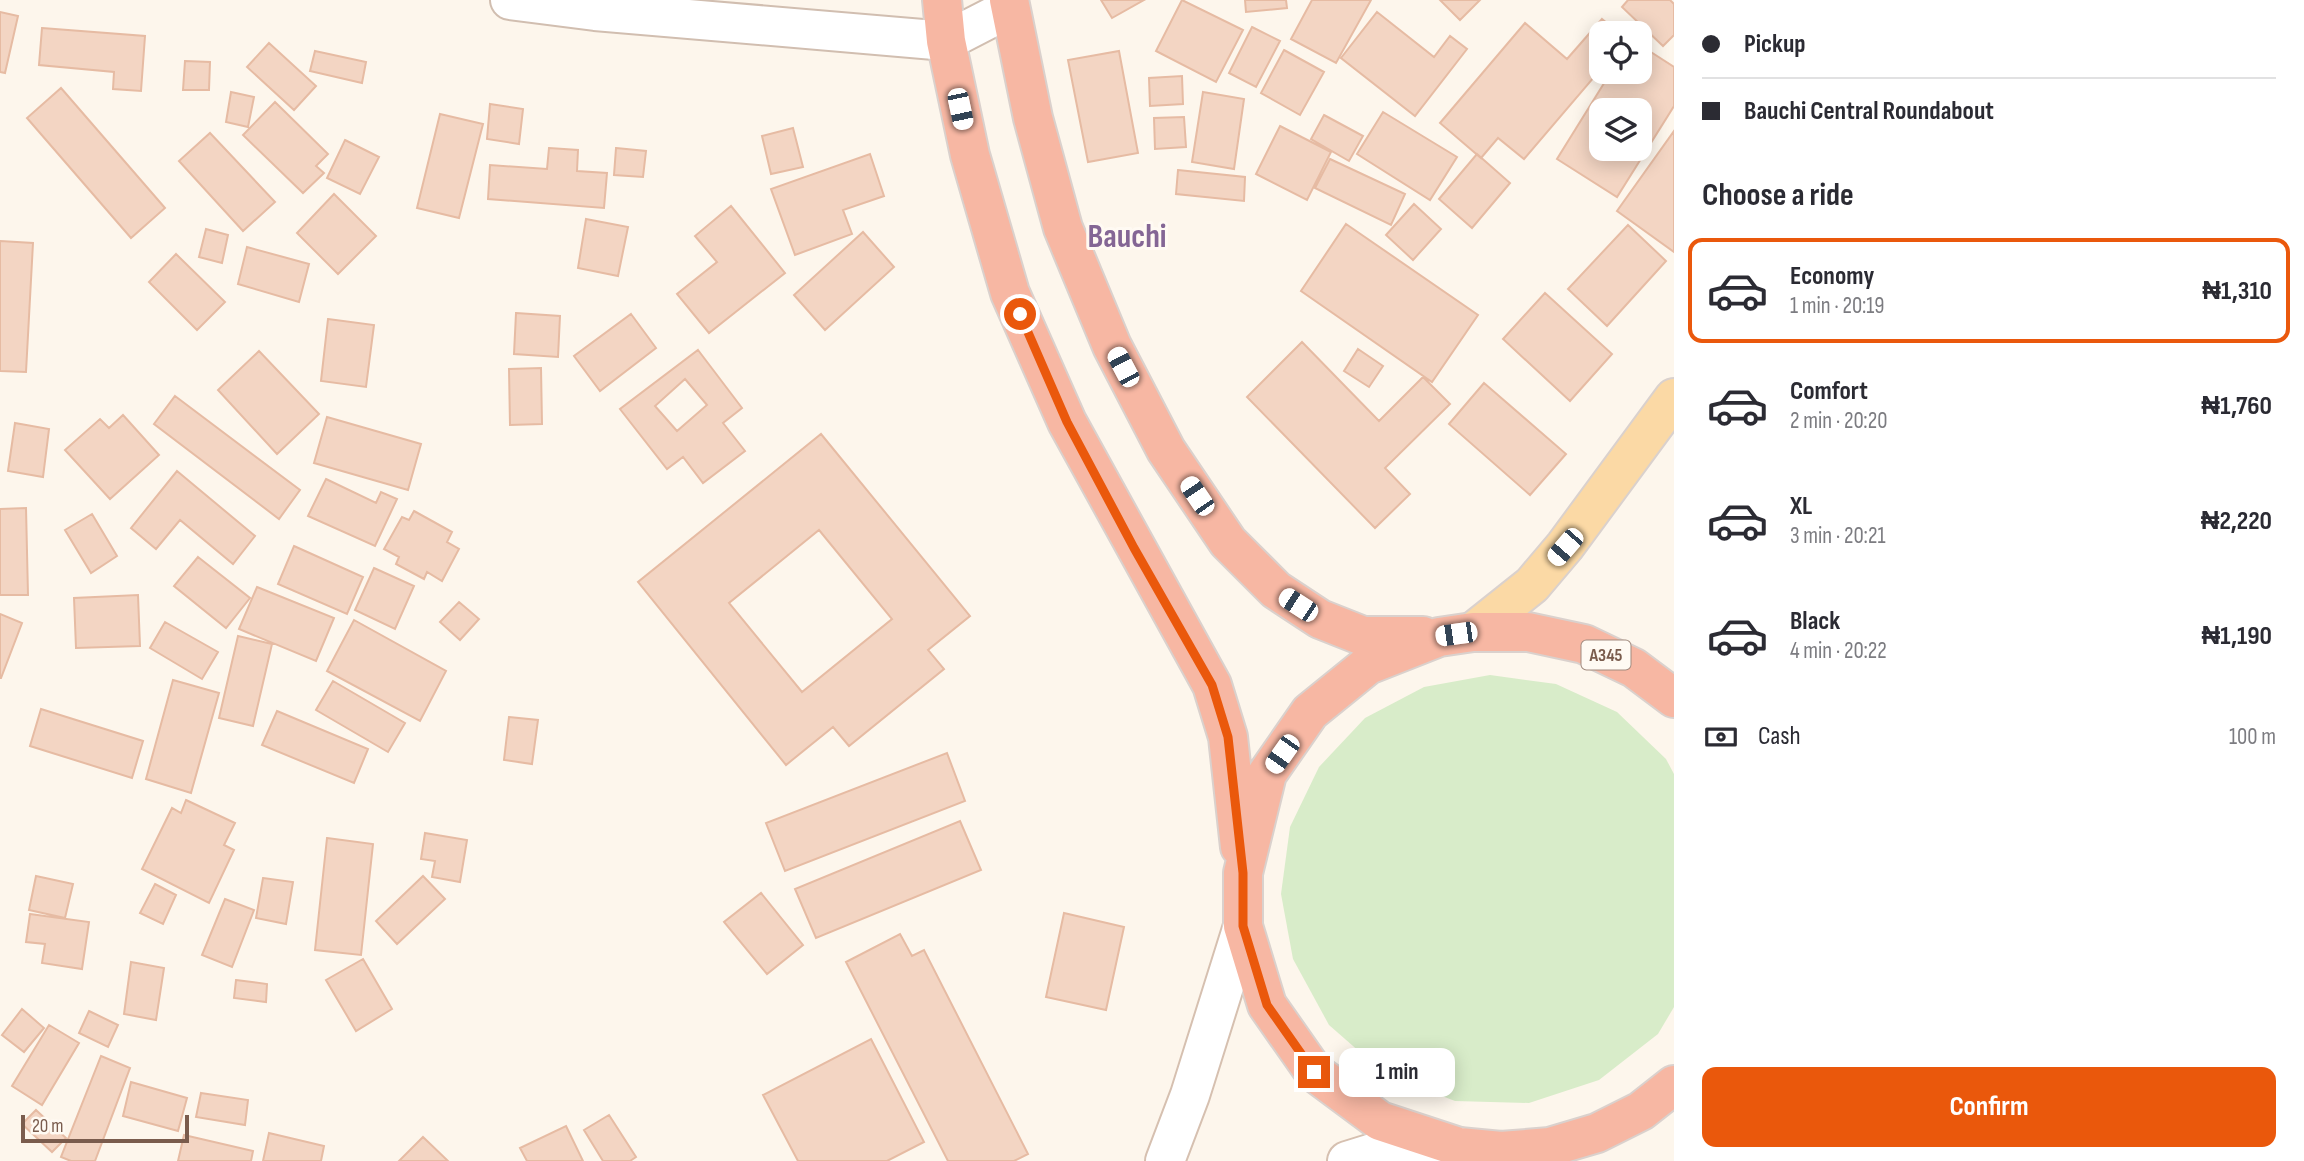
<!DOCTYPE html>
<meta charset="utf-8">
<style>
:root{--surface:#fff;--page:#f7f7f7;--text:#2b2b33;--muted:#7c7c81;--line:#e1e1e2;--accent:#ea580c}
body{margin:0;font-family:"Sofia Sans Condensed",sans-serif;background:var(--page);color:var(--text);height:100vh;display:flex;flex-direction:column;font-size:26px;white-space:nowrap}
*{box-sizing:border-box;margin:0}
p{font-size:23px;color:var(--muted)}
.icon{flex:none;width:38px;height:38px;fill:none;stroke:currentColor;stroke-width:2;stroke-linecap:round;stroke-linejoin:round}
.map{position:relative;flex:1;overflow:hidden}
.details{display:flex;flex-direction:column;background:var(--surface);width:630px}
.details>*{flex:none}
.top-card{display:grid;align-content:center;height:154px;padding:0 28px;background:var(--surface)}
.controls{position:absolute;left:1589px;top:21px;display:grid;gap:14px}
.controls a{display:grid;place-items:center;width:63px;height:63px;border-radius:14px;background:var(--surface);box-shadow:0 4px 18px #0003;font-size:35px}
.scale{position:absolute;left:21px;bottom:18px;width:168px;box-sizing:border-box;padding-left:7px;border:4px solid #7a5c4d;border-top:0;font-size:19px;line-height:24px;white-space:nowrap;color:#7a5c4d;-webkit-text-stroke:5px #fffaf3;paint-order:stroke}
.end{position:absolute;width:32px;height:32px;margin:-16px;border:9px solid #ea580c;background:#fff;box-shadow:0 0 0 4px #fff}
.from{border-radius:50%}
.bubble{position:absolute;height:49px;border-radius:14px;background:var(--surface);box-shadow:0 4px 18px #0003;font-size:23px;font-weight:700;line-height:49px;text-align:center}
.car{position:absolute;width:21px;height:42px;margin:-21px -10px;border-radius:9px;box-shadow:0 0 5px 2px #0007;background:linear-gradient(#fff 24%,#345 0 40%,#fff 0 76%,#345 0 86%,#fff 0)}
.top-card b{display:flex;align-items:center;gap:24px;height:66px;font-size:26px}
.top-card b+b{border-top:2px solid var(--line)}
.top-card i{width:18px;height:18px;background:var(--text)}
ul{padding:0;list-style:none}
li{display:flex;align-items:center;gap:21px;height:105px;margin:0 14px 10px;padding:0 14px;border:4px solid transparent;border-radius:14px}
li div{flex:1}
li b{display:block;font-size:26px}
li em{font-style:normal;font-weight:700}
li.current{border-color:var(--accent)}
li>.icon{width:63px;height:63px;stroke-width:1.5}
h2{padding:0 28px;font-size:32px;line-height:84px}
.pay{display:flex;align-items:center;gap:18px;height:77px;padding:0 28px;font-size:26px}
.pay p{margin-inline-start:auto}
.button{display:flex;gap:14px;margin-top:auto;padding:14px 28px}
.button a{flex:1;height:80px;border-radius:14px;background:var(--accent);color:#fff;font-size:28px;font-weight:700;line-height:80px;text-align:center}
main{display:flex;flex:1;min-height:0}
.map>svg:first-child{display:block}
.green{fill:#d8ecc9}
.building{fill:#f3d5c3;stroke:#e6bba3;stroke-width:2;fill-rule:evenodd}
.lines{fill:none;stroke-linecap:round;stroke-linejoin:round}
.street-casing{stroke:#d1beb0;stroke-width:42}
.secondary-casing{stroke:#d6c0b0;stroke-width:42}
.primary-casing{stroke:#dad1cd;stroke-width:42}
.highway-casing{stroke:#dad1cd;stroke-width:42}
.street{stroke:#fff;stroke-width:38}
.secondary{stroke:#fff;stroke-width:38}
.primary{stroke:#fbd9a5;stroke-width:38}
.highway{stroke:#f7b7a3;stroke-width:38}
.route{stroke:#ea580c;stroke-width:9}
.labels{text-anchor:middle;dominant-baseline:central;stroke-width:6;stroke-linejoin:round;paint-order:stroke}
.shield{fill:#fffaf3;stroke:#a28b7f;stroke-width:2}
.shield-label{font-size:18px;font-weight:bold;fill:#7a5c4d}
.town-label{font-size:33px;font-weight:bold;fill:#846695;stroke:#fffaf3}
</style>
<main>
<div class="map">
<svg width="1674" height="1161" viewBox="0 0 1674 1161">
<rect width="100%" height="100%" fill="#fdf6ec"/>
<path class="green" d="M 1490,675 L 1556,684 L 1617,712 L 1666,759 L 1674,774 L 1674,1007 L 1658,1034 L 1599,1080 L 1529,1103 L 1455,1101 L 1385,1074 L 1329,1025 L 1293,959 L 1281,894 L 1290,827 L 1319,767 L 1365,718 L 1424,687 Z"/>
<path class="building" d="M 1101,0 L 1144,0 L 1112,18 Z
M 1182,0 L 1243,30 L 1216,82 L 1156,51 Z
M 1245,0 L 1286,0 L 1287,8 L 1246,12 Z
M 1312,0 L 1371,0 L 1336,63 L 1291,39 Z
M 1440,0 L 1480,0 L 1460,20 Z
M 1628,0 L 1670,0 L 1674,4 L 1674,35 L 1663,46 L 1622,7 Z
M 0,12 L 18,16 L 5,73 L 0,72 Z
M 1377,12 L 1434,57 L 1450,36 L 1467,49 L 1415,116 L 1341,58 Z
M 1602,19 L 1619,33 L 1601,33 L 1601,69 L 1524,159 L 1498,138 L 1481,158 L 1440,123 L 1525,23 L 1567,59 Z
M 1252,27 L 1280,41 L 1256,87 L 1229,73 Z
M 42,28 L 145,36 L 141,91 L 113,89 L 114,72 L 39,65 Z
M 269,43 L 316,86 L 294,110 L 247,67 Z
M 1640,45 L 1674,67 L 1674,106 L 1617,197 L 1557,159 L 1611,72 L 1640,72 ZM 1601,110 L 1640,110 L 1640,149 L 1601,149 Z
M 1284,50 L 1324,72 L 1300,115 L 1261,93 Z
M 315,51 L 366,62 L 362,83 L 310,71 Z
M 1119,51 L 1138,153 L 1088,162 L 1068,60 Z
M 185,61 L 210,62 L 209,90 L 183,90 Z
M 1182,76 L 1183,104 L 1150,106 L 1149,78 Z
M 61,88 L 165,208 L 131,238 L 27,118 Z
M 231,92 L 254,97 L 248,127 L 226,122 Z
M 1203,92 L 1244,99 L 1234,169 L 1192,162 Z
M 275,102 L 328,154 L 316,166 L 324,173 L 303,193 L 243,135 Z
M 490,104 L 523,109 L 519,144 L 487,139 Z
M 1383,112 L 1457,157 L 1430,200 L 1357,154 Z
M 440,114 L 483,124 L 459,218 L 417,208 Z
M 1324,115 L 1363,136 L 1349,161 L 1311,139 Z
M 1184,117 L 1186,147 L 1155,149 L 1154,118 Z
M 1280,126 L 1331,152 L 1307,200 L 1256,174 Z
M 793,128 L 803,167 L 771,174 L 762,136 Z
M 1674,131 L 1674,252 L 1617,211 Z
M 210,133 L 275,202 L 243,231 L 179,161 Z
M 345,140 L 379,157 L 360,194 L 327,178 Z
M 549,148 L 578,150 L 577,171 L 607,173 L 604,208 L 488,199 L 490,165 L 547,169 Z
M 616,148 L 646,151 L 643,177 L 614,175 Z
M 870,154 L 884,196 L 843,210 L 852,234 L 795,255 L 771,189 Z
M 1477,154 L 1510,183 L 1472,228 L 1439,199 Z
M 1330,159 L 1405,194 L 1391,225 L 1315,188 Z
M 1178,170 L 1245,177 L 1244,201 L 1176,194 Z
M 334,194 L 376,236 L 338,274 L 297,233 Z
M 1414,204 L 1441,229 L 1413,260 L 1386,235 Z
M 731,206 L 785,273 L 709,333 L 677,294 L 717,262 L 695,236 Z
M 586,219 L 628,227 L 618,276 L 578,268 Z
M 1346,224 L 1478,315 L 1432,382 L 1301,291 Z
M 1628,225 L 1666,261 L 1607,326 L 1568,289 Z
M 206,229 L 228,235 L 222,263 L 199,257 Z
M 863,232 L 894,267 L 825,330 L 794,295 Z
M 0,241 L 33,243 L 26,372 L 0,371 Z
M 247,247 L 309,264 L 299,302 L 238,284 Z
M 176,254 L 225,302 L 197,330 L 149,282 Z
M 1545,293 L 1612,354 L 1570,401 L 1503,339 Z
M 516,313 L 560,316 L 558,357 L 514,354 Z
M 631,314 L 656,348 L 600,391 L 574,356 Z
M 328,319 L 374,325 L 366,387 L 321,381 Z
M 1302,342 L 1379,421 L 1423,377 L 1450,404 L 1385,468 L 1410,494 L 1375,528 L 1247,397 Z
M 1358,349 L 1383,366 L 1369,387 L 1344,371 Z
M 698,350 L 742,408 L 723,423 L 745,451 L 703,483 L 683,457 L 667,469 L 620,409 ZM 685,379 L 707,405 L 677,431 L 655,406 Z
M 259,351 L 319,414 L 277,454 L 218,390 Z
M 541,368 L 542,424 L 510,425 L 509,369 Z
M 1484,383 L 1566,454 L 1530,495 L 1449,424 Z
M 175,396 L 300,490 L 279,519 L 154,424 Z
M 123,415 L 159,455 L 110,499 L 65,450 L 100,419 L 109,428 Z
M 327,417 L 421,444 L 408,490 L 314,463 Z
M 15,423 L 49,429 L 43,477 L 8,471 Z
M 821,434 L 970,616 L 928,650 L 944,669 L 849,746 L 833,727 L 786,765 L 638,582 ZM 819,530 L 892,619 L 802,692 L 729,603 Z
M 177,471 L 255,536 L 233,564 L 180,520 L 156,549 L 131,528 Z
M 326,479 L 376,503 L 381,492 L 397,499 L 375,546 L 308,516 Z
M 26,508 L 28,595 L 0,595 L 0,509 Z
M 414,511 L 452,532 L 447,542 L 459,549 L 442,581 L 427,572 L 424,579 L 396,564 L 399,557 L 384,549 L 402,517 L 409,520 Z
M 92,514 L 117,556 L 91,573 L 65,530 Z
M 294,546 L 363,577 L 347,614 L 278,584 Z
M 198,557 L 250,598 L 226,628 L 174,586 Z
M 374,568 L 414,586 L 395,629 L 355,610 Z
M 257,587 L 334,618 L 316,661 L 239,629 Z
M 138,595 L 140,646 L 76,648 L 74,598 Z
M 459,602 L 479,619 L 460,640 L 440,622 Z
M 0,614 L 22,623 L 1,678 L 0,678 Z
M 354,620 L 446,671 L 420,721 L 327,671 Z
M 165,622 L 218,652 L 202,679 L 150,648 Z
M 238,636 L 272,644 L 253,726 L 219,718 Z
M 173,680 L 219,693 L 191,793 L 146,779 Z
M 333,681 L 405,723 L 388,752 L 316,710 Z
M 41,709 L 143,741 L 132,778 L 30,746 Z
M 277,711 L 368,749 L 354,783 L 262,745 Z
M 509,717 L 538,720 L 532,764 L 504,760 Z
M 947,753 L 965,801 L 785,871 L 766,823 Z
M 186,800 L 235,823 L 224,845 L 234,850 L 209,903 L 142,869 L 172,808 L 181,813 Z
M 960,821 L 981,870 L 816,938 L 795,889 Z
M 425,833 L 467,840 L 460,882 L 432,877 L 435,861 L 421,859 Z
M 327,838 L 373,844 L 361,955 L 315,950 Z
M 36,876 L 73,884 L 65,918 L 29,910 Z
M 423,876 L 445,899 L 397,944 L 376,921 Z
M 263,878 L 293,882 L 286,924 L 256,918 Z
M 155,884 L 176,895 L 163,924 L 140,913 Z
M 761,893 L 803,945 L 767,974 L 724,922 Z
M 225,899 L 254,910 L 232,967 L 202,955 Z
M 1064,913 L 1124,927 L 1106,1010 L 1046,997 Z
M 30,914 L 89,922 L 82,969 L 42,963 L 45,944 L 26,942 Z
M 900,934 L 912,956 L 924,950 L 1028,1154 L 1014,1161 L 948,1161 L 846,962 Z
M 363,959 L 392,1009 L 356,1031 L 326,980 Z
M 131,962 L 164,968 L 156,1020 L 124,1014 Z
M 236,980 L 267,984 L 266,1002 L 234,998 Z
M 22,1009 L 44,1028 L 24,1052 L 2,1035 Z
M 89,1011 L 118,1025 L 108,1047 L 79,1033 Z
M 49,1025 L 79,1043 L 42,1105 L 12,1086 Z
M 871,1039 L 924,1142 L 887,1161 L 798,1161 L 763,1095 Z
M 101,1056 L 130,1068 L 95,1161 L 71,1161 L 61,1157 Z
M 131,1082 L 187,1098 L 178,1131 L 123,1116 Z
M 201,1093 L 248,1100 L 245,1125 L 196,1117 Z
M 36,1110 L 66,1138 L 52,1152 L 22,1124 Z
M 609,1115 L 636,1157 L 630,1161 L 603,1161 L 584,1130 Z
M 566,1126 L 583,1161 L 527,1161 L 520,1148 Z
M 269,1133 L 324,1146 L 321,1161 L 263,1161 Z
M 184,1135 L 253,1151 L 251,1161 L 178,1161 Z
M 423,1137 L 448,1161 L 399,1161 Z"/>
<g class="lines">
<g class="street-casing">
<path id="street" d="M 510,0 L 595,11 L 946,41 L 1010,8"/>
</g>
<g class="secondary-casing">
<path id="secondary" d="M 1165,1161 L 1190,1095 L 1243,926
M 1347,1161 L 1376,1152 L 1459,1147"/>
</g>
<g class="primary-casing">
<path id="primary" d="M 1473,632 L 1532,585 L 1565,546 L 1674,398"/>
</g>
<g class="highway-casing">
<path id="highway" d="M 942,0 L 946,41 L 970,155 L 1010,293 L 1067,422 L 1212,685 L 1228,737 L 1240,847
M 1009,0 L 1033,118 L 1063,228 L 1112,346 L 1166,450 L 1228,542 L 1276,590 L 1320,619 L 1363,636 L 1423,636
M 1674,698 L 1634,668 L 1584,644 L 1528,632 L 1473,632 L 1439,637 L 1368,665 L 1310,712 L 1267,774 L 1243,873 L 1243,926 L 1267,1005 L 1314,1072 L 1380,1121 L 1459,1147 L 1501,1151 L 1550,1147 L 1597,1133 L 1641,1111 L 1674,1085"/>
</g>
<use href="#street" class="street"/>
<use href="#secondary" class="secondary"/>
<use href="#primary" class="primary"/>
<use href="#highway" class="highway"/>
</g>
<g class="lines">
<path class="route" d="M 1020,314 L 1067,422 L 1134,548 L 1212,685 L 1228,737 L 1243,873 L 1243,926 L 1267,1005 L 1314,1072"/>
</g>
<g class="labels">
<rect class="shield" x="1581.5" y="640.5" width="49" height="29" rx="5"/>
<g class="shield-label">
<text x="1606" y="655">A345</text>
</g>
<g class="town-label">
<text x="1127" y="237">Bauchi</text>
</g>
</g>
</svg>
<div class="controls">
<a><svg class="icon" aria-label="locate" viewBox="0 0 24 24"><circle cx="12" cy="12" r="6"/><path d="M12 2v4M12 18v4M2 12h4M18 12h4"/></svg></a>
<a><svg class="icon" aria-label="layers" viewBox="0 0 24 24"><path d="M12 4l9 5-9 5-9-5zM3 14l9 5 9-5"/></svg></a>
</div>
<div class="scale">20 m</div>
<i class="end from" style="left:1020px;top:314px"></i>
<i class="end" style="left:1314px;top:1072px"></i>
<div class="bubble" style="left:1339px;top:1048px;width:116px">1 min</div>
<i class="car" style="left:960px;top:109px;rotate:168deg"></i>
<i class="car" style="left:1123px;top:367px;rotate:332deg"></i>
<i class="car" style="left:1197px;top:496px;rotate:326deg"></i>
<i class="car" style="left:1565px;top:547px;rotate:221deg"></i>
<i class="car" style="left:1298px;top:605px;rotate:303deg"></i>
<i class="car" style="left:1456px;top:634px;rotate:262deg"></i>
<i class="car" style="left:1282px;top:754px;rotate:215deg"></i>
</div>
<section class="details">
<div class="top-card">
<b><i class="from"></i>Pickup</b>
<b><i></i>Bauchi Central Roundabout</b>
</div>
<h2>Choose a ride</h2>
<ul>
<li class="current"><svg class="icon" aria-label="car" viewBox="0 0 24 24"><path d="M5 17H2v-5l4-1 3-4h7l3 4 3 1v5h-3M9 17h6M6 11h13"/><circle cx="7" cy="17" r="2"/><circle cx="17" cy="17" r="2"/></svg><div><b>Economy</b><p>1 min · 20:19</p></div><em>₦1,310</em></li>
<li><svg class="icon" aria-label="car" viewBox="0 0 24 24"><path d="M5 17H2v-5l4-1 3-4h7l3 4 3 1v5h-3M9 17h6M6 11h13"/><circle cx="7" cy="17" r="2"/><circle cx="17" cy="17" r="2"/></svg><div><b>Comfort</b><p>2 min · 20:20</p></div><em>₦1,760</em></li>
<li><svg class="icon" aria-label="car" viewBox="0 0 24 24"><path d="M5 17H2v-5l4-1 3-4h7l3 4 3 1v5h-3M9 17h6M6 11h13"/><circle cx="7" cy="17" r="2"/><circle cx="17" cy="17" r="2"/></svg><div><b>XL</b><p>3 min · 20:21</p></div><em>₦2,220</em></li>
<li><svg class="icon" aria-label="car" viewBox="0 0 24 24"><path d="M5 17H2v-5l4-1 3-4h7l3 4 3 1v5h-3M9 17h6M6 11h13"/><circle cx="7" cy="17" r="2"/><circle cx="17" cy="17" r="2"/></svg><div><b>Black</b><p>4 min · 20:22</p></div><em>₦1,190</em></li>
</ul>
<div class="pay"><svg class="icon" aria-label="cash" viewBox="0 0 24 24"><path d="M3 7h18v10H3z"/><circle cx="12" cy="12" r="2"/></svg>Cash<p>100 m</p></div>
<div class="button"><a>Confirm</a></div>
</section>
</main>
